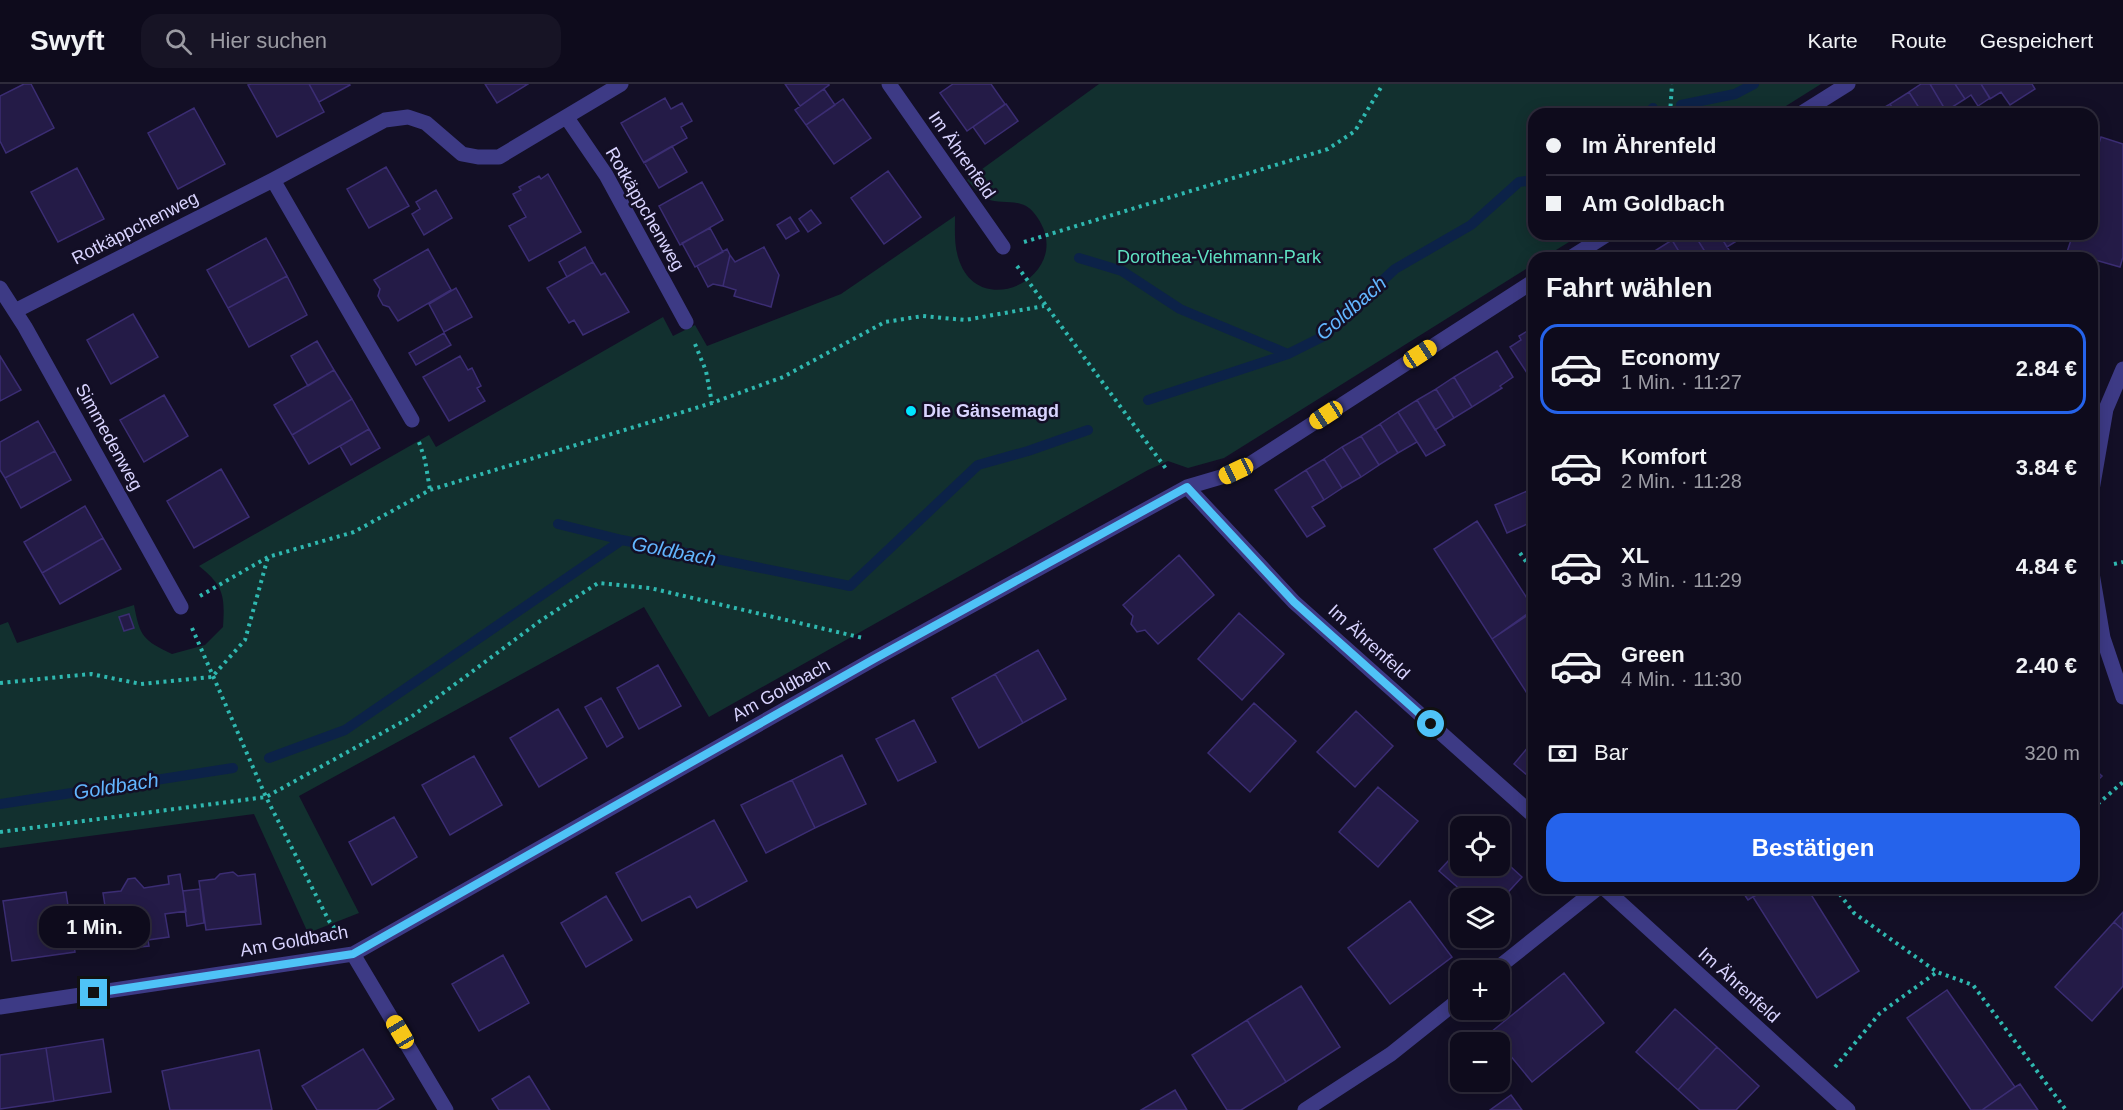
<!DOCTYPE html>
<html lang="de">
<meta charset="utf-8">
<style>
:root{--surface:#0e0b1c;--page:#171425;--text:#f1f3f6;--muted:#9b9ba3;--line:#2e2b3b;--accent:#2563eb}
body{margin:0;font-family:Arial,sans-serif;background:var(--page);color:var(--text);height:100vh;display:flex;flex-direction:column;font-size:22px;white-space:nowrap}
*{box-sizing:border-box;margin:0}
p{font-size:20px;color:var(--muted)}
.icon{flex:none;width:33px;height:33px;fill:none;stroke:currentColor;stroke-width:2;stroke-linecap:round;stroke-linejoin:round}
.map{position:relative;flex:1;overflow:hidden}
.side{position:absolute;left:1528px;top:168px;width:570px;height:642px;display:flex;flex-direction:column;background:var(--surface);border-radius:18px;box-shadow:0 3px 15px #0003,0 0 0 2px var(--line)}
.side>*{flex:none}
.guide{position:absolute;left:1528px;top:24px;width:570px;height:132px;border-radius:18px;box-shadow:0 3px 15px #0003,0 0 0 2px var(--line);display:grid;align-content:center;height:132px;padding:0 18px;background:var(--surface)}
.buttons{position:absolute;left:1450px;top:732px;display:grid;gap:12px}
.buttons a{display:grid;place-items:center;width:60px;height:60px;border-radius:12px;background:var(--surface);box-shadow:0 3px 15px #0003,0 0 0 2px var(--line);font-size:30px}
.end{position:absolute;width:27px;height:27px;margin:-14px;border:8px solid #4fc3f7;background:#111;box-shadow:0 0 0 3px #111}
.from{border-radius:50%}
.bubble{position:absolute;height:42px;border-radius:18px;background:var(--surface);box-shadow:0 3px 15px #0003,0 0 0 2px var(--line);font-size:20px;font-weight:600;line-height:42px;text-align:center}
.car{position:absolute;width:18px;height:36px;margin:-18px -9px;border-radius:8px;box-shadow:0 0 4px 2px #0007;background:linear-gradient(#f5c518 24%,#345 0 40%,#f5c518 0 76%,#345 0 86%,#f5c518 0)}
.guide b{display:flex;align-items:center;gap:21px;height:57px;font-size:22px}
.guide b+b{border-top:2px solid var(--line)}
.guide i{width:15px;height:15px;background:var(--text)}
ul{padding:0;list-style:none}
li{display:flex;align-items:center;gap:18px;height:90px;margin:0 12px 9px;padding:0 6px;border:3px solid transparent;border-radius:18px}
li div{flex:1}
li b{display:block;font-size:22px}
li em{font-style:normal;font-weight:600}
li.current{border-color:var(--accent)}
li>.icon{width:54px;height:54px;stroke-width:1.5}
h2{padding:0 18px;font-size:27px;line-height:72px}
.pay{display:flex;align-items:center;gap:15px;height:66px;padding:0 18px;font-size:22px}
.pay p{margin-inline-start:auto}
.primary-button{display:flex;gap:12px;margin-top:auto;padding:12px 18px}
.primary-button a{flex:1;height:69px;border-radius:18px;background:var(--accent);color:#fff;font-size:24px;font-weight:600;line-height:69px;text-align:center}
header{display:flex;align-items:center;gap:36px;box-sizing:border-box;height:84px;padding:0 30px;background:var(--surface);border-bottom:2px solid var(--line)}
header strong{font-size:28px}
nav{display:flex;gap:33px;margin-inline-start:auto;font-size:21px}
.search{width:420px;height:54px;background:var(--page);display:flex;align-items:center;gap:15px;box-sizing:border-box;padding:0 21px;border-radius:18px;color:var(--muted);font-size:22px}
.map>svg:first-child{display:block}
.green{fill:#12302f}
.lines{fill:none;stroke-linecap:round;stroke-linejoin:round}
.stream{stroke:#0c2248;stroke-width:10}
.building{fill:#241b47;stroke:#3b2d73;stroke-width:1.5}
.path{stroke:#2fb8b0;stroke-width:4;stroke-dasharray:3 4.5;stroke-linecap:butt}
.minor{stroke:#3d3a85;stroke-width:15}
.route{stroke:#4fc3f7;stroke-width:8}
.poi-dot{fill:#00e5ff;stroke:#130f26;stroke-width:2}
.labels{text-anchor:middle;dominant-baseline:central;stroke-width:5;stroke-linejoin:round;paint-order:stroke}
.street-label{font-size:18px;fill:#d9d4ff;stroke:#130f26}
.park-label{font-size:18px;fill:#5fe0c0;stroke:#130f26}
.poi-label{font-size:18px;font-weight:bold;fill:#d9d4ff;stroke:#130f26;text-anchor:start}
.water-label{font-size:20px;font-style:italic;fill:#62b6ff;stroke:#130f26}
</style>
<header>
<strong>Swyft</strong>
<div class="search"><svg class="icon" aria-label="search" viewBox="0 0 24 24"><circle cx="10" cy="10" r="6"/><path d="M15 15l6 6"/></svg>Hier suchen</div>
<nav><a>Karte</a><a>Route</a><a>Gespeichert</a></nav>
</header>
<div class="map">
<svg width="2123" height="1026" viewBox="0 0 2123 1026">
<rect width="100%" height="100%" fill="#130f26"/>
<path class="green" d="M 1099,0 L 1821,0 L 1773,30 L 1534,30 L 1534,150 L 1582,150 L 1543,174 L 1534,174 L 1534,180 L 1224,374 L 1188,384 L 1168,377 L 1148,386 L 709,633 L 644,523 L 299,712 L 359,829 L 308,849 L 254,730 L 0,764 L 0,541 L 8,538 L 17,559 L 134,521 C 140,553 143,556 172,570 L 205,561 L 223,543 C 225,512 224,502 199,482 L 429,351 L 436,363 L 663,233 L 673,252 L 695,241 L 707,262 L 841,210 L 955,132 C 955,145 954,160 958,173 C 978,243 1082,188 1034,129 C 1022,113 1002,121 987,115 C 980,112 972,101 967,96 Z"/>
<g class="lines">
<path class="stream" d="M 1681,21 L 1735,10 L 1754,0
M 1647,30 L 1653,24
M 1079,174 L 1122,187 L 1180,225 L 1288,270
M 1148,316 L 1288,270 L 1322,253 L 1395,185 L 1471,141 L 1519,98 L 1534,96
M 558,440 L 622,456
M 269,674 L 345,646 L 622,456 L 850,502 L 978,381 L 1028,367 L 1088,346
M 0,720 L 233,684"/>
</g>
<path class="building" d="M 24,0 L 31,0 L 54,44 L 6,69 L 0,57 L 0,12 Z
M 251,0 L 309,0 L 324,28 L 277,53 L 248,1 Z
M 309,0 L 349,0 L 350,1 L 319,18 Z
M 485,0 L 528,0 L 497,19 Z
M 785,0 L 829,0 L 829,1 L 800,22 Z
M 953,0 L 991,0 L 1005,20 L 967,47 L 940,9 Z
M 1921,0 L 1930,0 L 1946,27 L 1941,30 L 1923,30 L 1909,8 Z
M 1930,0 L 1955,0 L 1965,15 L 1946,27 Z
M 1955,0 L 1981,0 L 1990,14 L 1978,22 L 1971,11 L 1965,15 Z
M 1981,0 L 2032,0 L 2035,5 L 2010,21 L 2001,8 L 1990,15 Z
M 824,5 L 835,21 L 806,41 L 795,26 Z
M 1909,8 L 1923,30 L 1896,30 L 1890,20 Z
M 665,14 L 671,25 L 682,19 L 692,37 L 681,43 L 687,54 L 644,79 L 621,39 Z
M 843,15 L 871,54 L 834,80 L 806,41 Z
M 1006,20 L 1018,37 L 985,60 L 973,43 Z
M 1890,20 L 1896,30 L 1873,30 Z
M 194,24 L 225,80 L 178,105 L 148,49 Z
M 2101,53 L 2123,60 L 2123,173 L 2120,183 L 2067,168 L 2073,150 L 2092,150 L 2092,82 Z
M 672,62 L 687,88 L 659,104 L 644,78 Z
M 386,83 L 409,122 L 369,144 L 347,105 Z
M 77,84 L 104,135 L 58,158 L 31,108 Z
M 888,87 L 921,133 L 884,160 L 851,114 Z
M 548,90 L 581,148 L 529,177 L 509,142 L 526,133 L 513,110 L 521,106 L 519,103 L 539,92 L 541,95 Z
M 702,98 L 723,136 L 680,161 L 659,122 Z
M 436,106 L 452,134 L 424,151 L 412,130 L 420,125 L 416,118 Z
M 811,126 L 821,139 L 808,148 L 799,135 Z
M 790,133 L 799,147 L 786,155 L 777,141 Z
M 710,144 L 723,168 L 695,183 L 682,159 Z
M 1682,150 L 1694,150 L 1709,174 L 1683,174 L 1672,156 Z
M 1694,150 L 1719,150 L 1734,174 L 1709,174 Z
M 1719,150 L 1748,150 L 1727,163 Z
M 266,154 L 287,192 L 228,224 L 207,186 Z
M 1672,156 L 1683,174 L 1657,174 L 1653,168 Z
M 585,163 L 593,178 L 567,193 L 559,178 Z
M 764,163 L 779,191 L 771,223 L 734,212 L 736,206 L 723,202 L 730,171 L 735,178 Z
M 428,165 L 451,206 L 398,237 L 389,223 L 383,221 L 378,212 L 380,205 L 374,196 Z
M 727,165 L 730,171 L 723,202 L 713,200 L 708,203 L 697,182 Z
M 593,178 L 601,191 L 605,189 L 629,228 L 583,251 L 574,236 L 569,239 L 547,204 Z
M 287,192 L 307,231 L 249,263 L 228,224 Z
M 456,204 L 472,233 L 444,248 L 429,220 Z
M 133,230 L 158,273 L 111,300 L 87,256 Z
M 1534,243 L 1534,284 L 1527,289 L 1510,263 L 1521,256 L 1519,252 Z
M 444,249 L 451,261 L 416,281 L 409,269 Z
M 317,257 L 334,286 L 308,302 L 291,272 Z
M 1497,267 L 1513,293 L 1500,302 L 1502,304 L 1472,323 L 1454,293 Z
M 0,272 L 21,306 L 0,317 Z
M 460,272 L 468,286 L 472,284 L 481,302 L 477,304 L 485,317 L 449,337 L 423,293 Z
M 334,286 L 352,315 L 292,351 L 274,321 Z
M 1454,293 L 1472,323 L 1454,334 L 1436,305 Z
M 1436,305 L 1454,334 L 1435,346 L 1417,316 Z
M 164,311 L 188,352 L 144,378 L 120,336 Z
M 352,315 L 369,345 L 309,380 L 292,351 Z
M 1417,316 L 1445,361 L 1426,372 L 1398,328 Z
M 1398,328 L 1417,358 L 1398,369 L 1380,340 Z
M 38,337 L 55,367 L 5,394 L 0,386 L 0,358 Z
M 1380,340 L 1398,369 L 1379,381 L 1361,352 Z
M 369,345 L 380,364 L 351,381 L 340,362 Z
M 1361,352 L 1379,381 L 1361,393 L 1342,363 Z
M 1342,363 L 1361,393 L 1342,404 L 1324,375 Z
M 55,367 L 71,396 L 21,424 L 5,394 Z
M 1324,375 L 1342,404 L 1324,416 L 1306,386 Z
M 221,385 L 249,433 L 194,464 L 167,417 Z
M 1306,386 L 1324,416 L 1312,423 L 1325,442 L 1307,453 L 1275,406 Z
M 1534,404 L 1534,437 L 1507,449 L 1495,421 Z
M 85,422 L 103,454 L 42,489 L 24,458 Z
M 1477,437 L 1534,525 L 1492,555 L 1434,465 Z
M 103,454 L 121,485 L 60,520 L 42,489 Z
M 1179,471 L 1214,511 L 1158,560 L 1145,546 L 1137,548 L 1131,540 L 1133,532 L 1123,521 Z
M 1239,529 L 1284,570 L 1242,616 L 1198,575 Z
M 1531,529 L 1534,535 L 1534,616 L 1532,617 L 1492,555 Z
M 129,530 L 134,544 L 124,547 L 119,533 Z
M 1038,566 L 1066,615 L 1023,639 L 995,590 Z
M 658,581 L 681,622 L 639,645 L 617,604 Z
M 995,590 L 1023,639 L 979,664 L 952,614 Z
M 601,614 L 623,653 L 607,663 L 585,623 Z
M 1254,619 L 1296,657 L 1250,708 L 1208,669 Z
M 558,625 L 587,674 L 539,703 L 510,654 Z
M 1356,627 L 1393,662 L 1355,703 L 1317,668 Z
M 914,636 L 936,678 L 898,697 L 876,655 Z
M 1534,656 L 1534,697 L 1514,680 Z
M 842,671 L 866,720 L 815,744 L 792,696 Z
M 474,672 L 502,721 L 450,751 L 422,701 Z
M 2092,683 L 2102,692 L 2092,702 Z
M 792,696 L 815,744 L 766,769 L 741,721 Z
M 1378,703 L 1418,737 L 1378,783 L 1339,748 Z
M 394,733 L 417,773 L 372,801 L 349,758 Z
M 714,736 L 747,797 L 697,824 L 690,812 L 642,837 L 616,789 Z
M 1461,763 L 1461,782 L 1500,782 L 1500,773 L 1522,793 L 1500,817 L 1500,814 L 1470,814 L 1439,787 Z
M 233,788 L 238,792 L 255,790 L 261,840 L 206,846 L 199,797 L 215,795 L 220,790 Z
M 180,790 L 186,827 L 165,830 L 169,853 L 148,856 L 149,862 L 131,864 L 130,858 L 111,861 L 103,809 L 121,807 L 128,795 L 135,794 L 144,804 L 169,800 L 168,792 Z
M 1740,804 L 1767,804 L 1748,816 Z
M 1767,804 L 1807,804 L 1859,887 L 1817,914 L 1753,813 Z
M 200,805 L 204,839 L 187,842 L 183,807 Z
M 66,808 L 75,868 L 12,877 L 3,817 Z
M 606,812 L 632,856 L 586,883 L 561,839 Z
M 1410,817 L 1452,873 L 1390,920 L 1348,864 Z
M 2123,828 L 2123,846 L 2114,838 Z
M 2114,838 L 2123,846 L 2123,902 L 2092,937 L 2055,903 Z
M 503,871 L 529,919 L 479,947 L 452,900 Z
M 1564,889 L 1604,939 L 1532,998 L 1491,948 Z
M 1301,902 L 1340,963 L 1286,998 L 1247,936 Z
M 1947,906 L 2015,1003 L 1982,1026 L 1971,1026 L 1907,934 Z
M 1675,925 L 1717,963 L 1678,1006 L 1636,968 Z
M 1247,936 L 1286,998 L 1241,1026 L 1227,1026 L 1192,971 Z
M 1491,948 L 1499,958 L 1478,958 Z
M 103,955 L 111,1008 L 54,1017 L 46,964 Z
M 1500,960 L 1511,974 L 1500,983 Z
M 1717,963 L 1759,1002 L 1736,1026 L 1700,1026 L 1678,1006 Z
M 46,964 L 54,1017 L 0,1025 L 0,971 Z
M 363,965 L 394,1015 L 377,1026 L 317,1026 L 302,1002 Z
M 259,966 L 272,1026 L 170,1026 L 162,987 Z
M 529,992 L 550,1026 L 499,1026 L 492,1015 Z
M 2020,1000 L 2038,1026 L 1982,1026 L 2015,1003 Z
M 1175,1006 L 1187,1026 L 1141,1026 Z
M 1511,1011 L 1522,1026 L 1490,1026 Z"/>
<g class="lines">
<path class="path" d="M 1670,30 L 1672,0
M 1024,158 L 1328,65 L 1355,47 L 1383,0
M 1017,182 L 1167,386
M 695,260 L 706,287 L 712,319
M 419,358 L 425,376 L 430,406
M 1529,373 L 1534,382
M 1520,469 L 1534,489
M 2114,480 L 2123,478
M 200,512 L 268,473 L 354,448 L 430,406 L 712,319 L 783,293 L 885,238 L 923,232 L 965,236 L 1044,222
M 192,544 L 266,713 L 329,837 L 338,848
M 0,599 L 91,590 L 141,600 L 212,593 L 245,556 L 268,473
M 2092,725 L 2123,698
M 0,748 L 266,713 L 411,633 L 540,537 L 598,499 L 650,504 L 863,554
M 1835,804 L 1854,829 L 1937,888 L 1973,901 L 2066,1026
M 1835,983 L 1880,929 L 1937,888"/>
<path class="minor" d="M 889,0 L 1003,163
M 1800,30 L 1848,0
M 567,34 L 606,91 L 686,238
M 273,96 L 412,336
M 1570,174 L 1608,150
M 0,204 L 25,243 L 181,523
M 15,227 L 273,96 L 385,36 L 408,33 L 426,39 L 462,70 L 478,73 L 499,73 L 621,0
M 1187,403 L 1294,518 L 1534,732
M 2092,406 L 2106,325 L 2123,285
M 2092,489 L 2103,554 L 2123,613
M 1604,804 L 1848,1026
M 353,870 L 446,1026
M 1495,886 L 1598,804
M 0,923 L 353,870 L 874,575 L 1187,403 L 1221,393 L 1250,380 L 1534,197
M 1305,1026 L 1391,970 L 1461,914"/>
</g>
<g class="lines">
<path class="route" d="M 94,909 L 353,870 L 874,575 L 1187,403 L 1294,518 L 1431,640"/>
</g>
<circle class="poi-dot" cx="911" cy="327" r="6"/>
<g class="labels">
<g class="street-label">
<text transform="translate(962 71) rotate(55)">Im Ährenfeld</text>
<text transform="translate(645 125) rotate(60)">Rotkäppchenweg</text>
<text transform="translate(135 144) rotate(-27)">Rotkäppchenweg</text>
<text transform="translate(109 353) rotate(61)">Simmedenweg</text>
<text transform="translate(1369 558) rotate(42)">Im Ährenfeld</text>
<text transform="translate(781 606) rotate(-29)">Am Goldbach</text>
<text transform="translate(294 857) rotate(-10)">Am Goldbach</text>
<text transform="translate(1739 901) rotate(42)">Im Ährenfeld</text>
</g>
<g class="park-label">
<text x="1219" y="173">Dorothea-Viehmann-Park</text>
</g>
<g class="poi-label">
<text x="923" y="327">Die Gänsemagd</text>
</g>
<g class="water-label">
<text transform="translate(1351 224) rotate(-41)">Goldbach</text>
<text transform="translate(674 467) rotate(11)">Goldbach</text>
<text transform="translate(116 702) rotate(-9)">Goldbach</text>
</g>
</g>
</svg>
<div class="buttons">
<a><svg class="icon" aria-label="locate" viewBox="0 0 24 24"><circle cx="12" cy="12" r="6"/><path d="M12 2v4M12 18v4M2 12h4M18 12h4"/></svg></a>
<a><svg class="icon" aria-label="layers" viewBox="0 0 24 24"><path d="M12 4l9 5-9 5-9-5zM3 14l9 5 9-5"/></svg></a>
<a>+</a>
<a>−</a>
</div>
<i class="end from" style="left:1431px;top:640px"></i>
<i class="end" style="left:94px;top:909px"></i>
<div class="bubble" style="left:39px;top:822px;width:111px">1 Min.</div>
<i class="car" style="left:1420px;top:270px;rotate:57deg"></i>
<i class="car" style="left:1326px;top:331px;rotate:237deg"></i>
<i class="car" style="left:1236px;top:387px;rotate:245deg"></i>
<i class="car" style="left:400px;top:948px;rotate:329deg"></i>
<div class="guide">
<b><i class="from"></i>Im Ährenfeld</b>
<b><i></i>Am Goldbach</b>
</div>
<section class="side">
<h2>Fahrt wählen</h2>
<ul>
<li class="current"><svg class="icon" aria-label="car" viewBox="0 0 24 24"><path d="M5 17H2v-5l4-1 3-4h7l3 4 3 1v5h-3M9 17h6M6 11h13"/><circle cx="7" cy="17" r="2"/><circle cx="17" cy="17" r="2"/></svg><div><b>Economy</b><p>1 Min. · 11:27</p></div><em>2.84 €</em></li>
<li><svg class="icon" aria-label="car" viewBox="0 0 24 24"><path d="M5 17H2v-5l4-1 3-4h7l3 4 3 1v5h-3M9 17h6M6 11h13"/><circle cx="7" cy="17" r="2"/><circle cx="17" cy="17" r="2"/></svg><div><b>Komfort</b><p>2 Min. · 11:28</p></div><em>3.84 €</em></li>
<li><svg class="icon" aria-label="car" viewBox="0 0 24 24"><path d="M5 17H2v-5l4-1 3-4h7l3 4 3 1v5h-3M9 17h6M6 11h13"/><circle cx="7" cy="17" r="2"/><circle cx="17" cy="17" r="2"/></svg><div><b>XL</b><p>3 Min. · 11:29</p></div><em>4.84 €</em></li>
<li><svg class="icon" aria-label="car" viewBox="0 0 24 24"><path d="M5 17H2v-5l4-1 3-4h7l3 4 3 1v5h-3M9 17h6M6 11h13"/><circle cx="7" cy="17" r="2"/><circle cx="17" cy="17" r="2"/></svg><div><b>Green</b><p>4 Min. · 11:30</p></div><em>2.40 €</em></li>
</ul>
<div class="pay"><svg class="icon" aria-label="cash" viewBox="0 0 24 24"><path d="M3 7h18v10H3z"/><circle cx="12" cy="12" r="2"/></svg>Bar<p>320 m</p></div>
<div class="primary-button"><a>Bestätigen</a></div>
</section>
</div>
